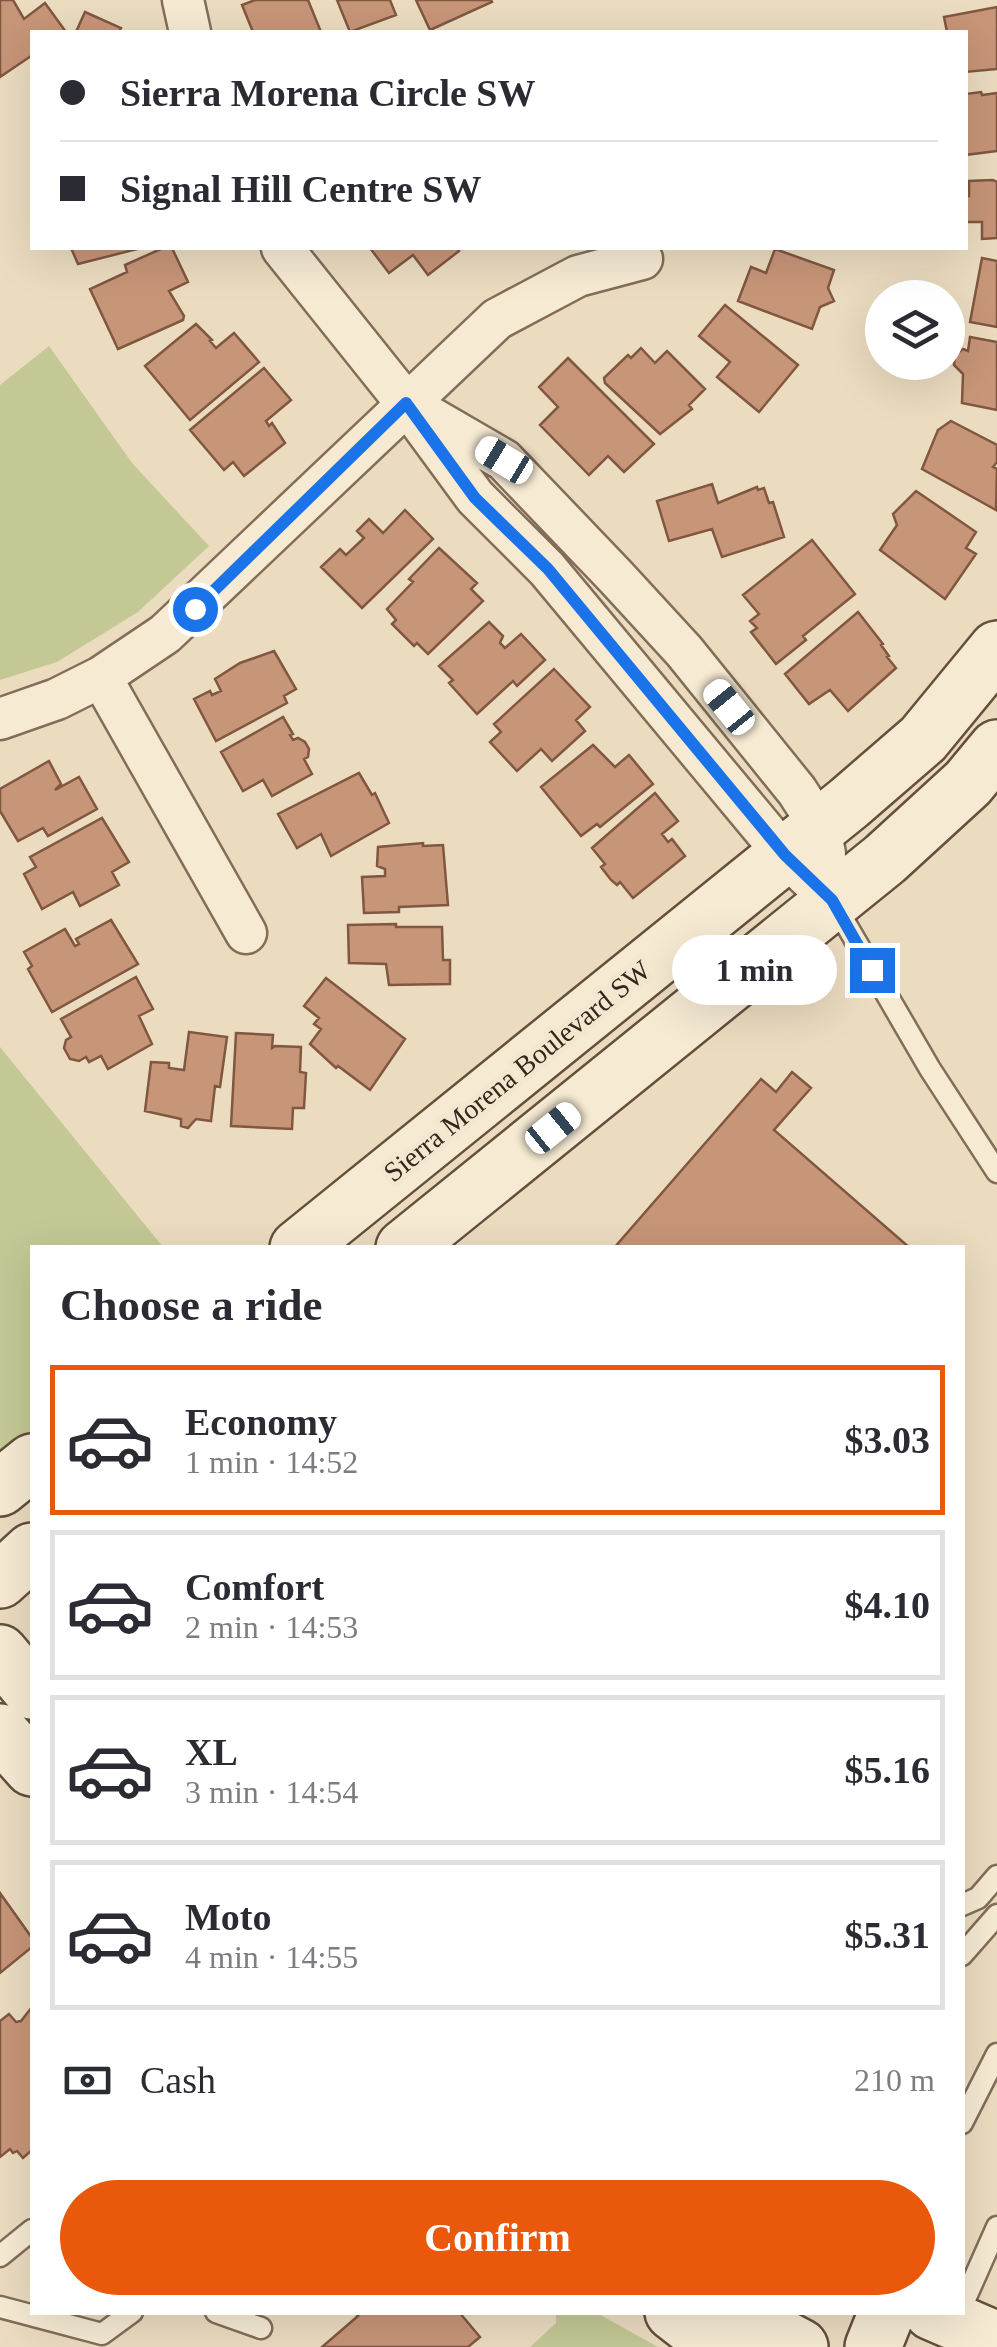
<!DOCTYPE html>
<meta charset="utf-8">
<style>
:root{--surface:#fff;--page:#f2f2f3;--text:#2b2b33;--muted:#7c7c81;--line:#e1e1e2;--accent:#ea580c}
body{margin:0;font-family:Georgia,serif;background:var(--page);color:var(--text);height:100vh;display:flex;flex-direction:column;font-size:38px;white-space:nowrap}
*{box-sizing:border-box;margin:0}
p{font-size:32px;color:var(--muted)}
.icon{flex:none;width:55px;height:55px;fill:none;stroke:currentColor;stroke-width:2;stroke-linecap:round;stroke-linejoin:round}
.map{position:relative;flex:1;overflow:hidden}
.details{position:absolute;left:30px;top:1245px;width:935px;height:1070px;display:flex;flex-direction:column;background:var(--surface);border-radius:0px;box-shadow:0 10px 40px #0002}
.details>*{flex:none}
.guide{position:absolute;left:30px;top:30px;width:938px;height:220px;border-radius:0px;box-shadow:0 10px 40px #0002;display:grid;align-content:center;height:220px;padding:0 30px;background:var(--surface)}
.tools{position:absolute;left:865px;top:280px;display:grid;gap:20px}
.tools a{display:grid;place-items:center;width:100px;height:100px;border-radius:50%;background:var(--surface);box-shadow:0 10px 40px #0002;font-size:50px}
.end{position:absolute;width:45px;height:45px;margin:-22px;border:12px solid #1a73e8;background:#fff;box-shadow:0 0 0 5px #fff}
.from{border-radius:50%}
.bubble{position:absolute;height:70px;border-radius:35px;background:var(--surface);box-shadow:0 10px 40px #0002;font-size:32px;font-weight:800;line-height:70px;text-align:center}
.car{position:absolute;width:30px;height:60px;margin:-30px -15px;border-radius:12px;box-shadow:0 0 8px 2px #0007;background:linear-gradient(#fff 24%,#345 0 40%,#fff 0 76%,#345 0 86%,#fff 0)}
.guide b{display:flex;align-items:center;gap:35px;height:95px;font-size:38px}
.guide b+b{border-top:2px solid var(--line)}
.guide i{width:25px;height:25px;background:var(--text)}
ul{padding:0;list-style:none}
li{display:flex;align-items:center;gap:30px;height:150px;margin:0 20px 15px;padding:0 10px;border:5px solid var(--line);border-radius:0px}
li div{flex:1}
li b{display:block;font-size:38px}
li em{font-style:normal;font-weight:800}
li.selected{border-color:var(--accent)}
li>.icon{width:90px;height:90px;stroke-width:1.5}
h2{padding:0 30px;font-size:45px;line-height:120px}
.pay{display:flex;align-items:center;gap:25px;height:110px;padding:0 30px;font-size:38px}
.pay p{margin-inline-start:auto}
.button{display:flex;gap:20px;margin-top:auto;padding:20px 30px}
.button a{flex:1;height:115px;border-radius:60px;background:var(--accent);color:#fff;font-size:40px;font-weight:800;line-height:115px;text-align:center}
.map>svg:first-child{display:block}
.green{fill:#c4c895}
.building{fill:#c79578;stroke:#815740;stroke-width:2.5}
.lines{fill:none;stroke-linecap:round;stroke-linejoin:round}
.lane-casing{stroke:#836d59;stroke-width:25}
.street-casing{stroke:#836d59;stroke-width:45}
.secondary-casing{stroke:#654f3d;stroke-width:60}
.lane{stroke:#f6ead3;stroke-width:20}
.street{stroke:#f6ead3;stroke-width:40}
.secondary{stroke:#f6ead3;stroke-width:55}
.route{stroke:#1a73e8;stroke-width:12}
.labels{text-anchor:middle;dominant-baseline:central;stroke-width:10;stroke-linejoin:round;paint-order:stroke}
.street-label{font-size:28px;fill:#33271d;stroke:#f3e7cf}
</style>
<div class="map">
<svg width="997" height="2347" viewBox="0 0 997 2347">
<rect width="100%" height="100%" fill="#ebdcc0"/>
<path class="green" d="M 49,346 L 132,463 L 209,546 L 138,612 L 57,662 L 0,680 L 0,385 Z
M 0,1047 L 163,1247 L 32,1248 L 32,1430 L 0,1457 Z
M 556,2312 L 597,2313 L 658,2347 L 530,2347 L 556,2323 Z"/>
<path class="building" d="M 0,0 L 13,0 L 24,19 L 45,3 L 66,32 L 32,32 L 32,58 L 31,56 L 0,77 Z
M 255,0 L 308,0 L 321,32 L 253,32 L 242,5 Z
M 337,0 L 390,0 L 396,15 L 350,32 Z
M 416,0 L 491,0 L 492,2 L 430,30 Z
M 997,7 L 997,69 L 965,72 L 965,32 L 947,32 L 944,17 Z
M 85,12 L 121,28 L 119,32 L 76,32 Z
M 981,92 L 982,95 L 997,93 L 997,151 L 965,155 L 965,94 Z
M 993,180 L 997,182 L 997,238 L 982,239 L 982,222 L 966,222 L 965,196 L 969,196 L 969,181 Z
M 71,248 L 141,248 L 78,264 Z
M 163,248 L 172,248 L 188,282 L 169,291 L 184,316 L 183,320 L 118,349 L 90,289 L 127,272 L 125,265 Z
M 370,248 L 457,248 L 459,251 L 428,275 L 413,255 L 389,273 Z
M 775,249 L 834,270 L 828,288 L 834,301 L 820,307 L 812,329 L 738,301 L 751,267 L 766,273 Z
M 982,258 L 997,261 L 997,327 L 970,322 Z
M 725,305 L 798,365 L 759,412 L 717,377 L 730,362 L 699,336 Z
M 196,324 L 212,340 L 210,341 L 216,348 L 234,333 L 259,362 L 190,420 L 145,366 Z
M 970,337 L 997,342 L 997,410 L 962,403 L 963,374 L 954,365 L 955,355 L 963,349 L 968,351 Z
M 641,348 L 655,363 L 667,351 L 705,389 L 689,405 L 692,409 L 660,434 L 605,383 L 604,378 L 628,355 L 631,358 Z
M 568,358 L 654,444 L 624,472 L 608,456 L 589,475 L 540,425 L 558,407 L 539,387 Z
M 264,368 L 291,400 L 266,421 L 269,426 L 272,423 L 285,443 L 244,476 L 233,462 L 224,470 L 190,430 Z
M 951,421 L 997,445 L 997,462 L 993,467 L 997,469 L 996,510 L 922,469 L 938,430 Z
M 712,484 L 718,503 L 757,487 L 758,490 L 764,488 L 769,503 L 773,502 L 784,537 L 722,557 L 712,529 L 669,541 L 657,501 Z
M 916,491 L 976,532 L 966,548 L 976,554 L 945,599 L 880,550 L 897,525 L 893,514 Z
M 405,510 L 433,539 L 362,608 L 321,567 L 340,549 L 346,555 L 364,538 L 357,531 L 369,519 L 383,533 Z
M 812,540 L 855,594 L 803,636 L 806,640 L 776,664 L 751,632 L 757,628 L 750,621 L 759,614 L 743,595 Z
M 439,548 L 477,583 L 471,589 L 483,601 L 428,654 L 417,643 L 414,646 L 392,624 L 396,620 L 387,609 L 413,582 L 409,579 Z
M 858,612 L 883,644 L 881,645 L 889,656 L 887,657 L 896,668 L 848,711 L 830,690 L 809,704 L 785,674 Z
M 489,622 L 503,636 L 500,643 L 505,648 L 521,634 L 545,660 L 517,686 L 513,681 L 477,714 L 449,683 L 453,680 L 439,666 Z
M 274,651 L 296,689 L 284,696 L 287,703 L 216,741 L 194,699 L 210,691 L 212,695 L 221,691 L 215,679 L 240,663 Z
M 554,669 L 590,707 L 576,720 L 585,731 L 552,761 L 541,749 L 517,771 L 490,742 L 501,732 L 494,724 Z
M 283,717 L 293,734 L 290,735 L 293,740 L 298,738 L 305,742 L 309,749 L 308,757 L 304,759 L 312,774 L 272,796 L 263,780 L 243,791 L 221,752 Z
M 593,745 L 615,767 L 629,755 L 653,784 L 600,827 L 597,824 L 581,836 L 541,787 Z
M 49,761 L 61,784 L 55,790 L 79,777 L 97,809 L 48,836 L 43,828 L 18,841 L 0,811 L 0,789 Z
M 359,773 L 372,795 L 375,793 L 389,823 L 331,856 L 321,834 L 297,848 L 278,814 Z
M 655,793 L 678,821 L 662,834 L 668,842 L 672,839 L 685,856 L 633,898 L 620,882 L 617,885 L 611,880 L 601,867 L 605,864 L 592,848 Z
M 102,818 L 129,862 L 112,872 L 119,885 L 80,906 L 73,892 L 42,909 L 24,874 L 36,867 L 30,857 Z
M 423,843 L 423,846 L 443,845 L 448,905 L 399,907 L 399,912 L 364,913 L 362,877 L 385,876 L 385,869 L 377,866 L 378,847 Z
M 111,920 L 138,964 L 52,1012 L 28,969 L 32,966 L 24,952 L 65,929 L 75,946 L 79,944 L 76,939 Z
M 396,924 L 396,927 L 442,927 L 443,960 L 450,960 L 450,984 L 389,985 L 386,964 L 349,963 L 348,925 Z
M 136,977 L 153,1009 L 139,1016 L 152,1044 L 108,1069 L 101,1056 L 89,1062 L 86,1057 L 79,1061 L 70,1059 L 64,1048 L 66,1040 L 71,1037 L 61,1019 Z
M 326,978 L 405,1039 L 370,1090 L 338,1066 L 336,1068 L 310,1044 L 321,1029 L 314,1024 L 319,1018 L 304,1006 Z
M 189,1032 L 227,1037 L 220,1087 L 215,1086 L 211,1121 L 196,1119 L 188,1128 L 181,1126 L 181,1119 L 145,1111 L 151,1062 L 169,1063 L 169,1068 L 184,1070 Z
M 236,1033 L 273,1035 L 272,1048 L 275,1046 L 301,1047 L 300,1072 L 306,1073 L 304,1108 L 293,1108 L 292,1129 L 231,1126 Z
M 792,1072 L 811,1088 L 774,1130 L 910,1248 L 614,1248 L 761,1079 L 776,1092 Z
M 0,1893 L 32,1938 L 32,1947 L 0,1973 Z
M 32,2007 L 32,2150 L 23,2158 L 17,2151 L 13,2153 L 10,2149 L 0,2157 L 0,2021 L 9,2014 L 16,2022 L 21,2021 Z
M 355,2312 L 459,2312 L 480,2337 L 468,2347 L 322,2347 L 358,2316 Z"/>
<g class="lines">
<g class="lane-casing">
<path id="lane" d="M 833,902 L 930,1069 L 997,1172
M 962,1905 L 978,1898 L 997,1876
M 962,1955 L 997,1915
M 962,2123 L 997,2054
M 0,2256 L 32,2230
M 962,2306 L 997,2227
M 0,2307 L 102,2334 L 132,2312
M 216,2312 L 261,2328"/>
</g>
<g class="street-casing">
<path id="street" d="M 183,0 L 190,32
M 282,248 L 406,403 L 475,497 L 547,569 L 785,855 L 832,900
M 418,410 L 504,460 L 616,577 L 684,651 L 797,791 L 820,827 L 825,854
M 101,677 L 246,933
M 0,719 L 57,699 L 101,677 L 165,634 L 497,319 L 578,276 L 642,259"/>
</g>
<g class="secondary-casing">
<path id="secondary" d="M 298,1248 L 849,803 L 923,739 L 997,649
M 404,1248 L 885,859 L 968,783 L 997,748
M 0,1488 L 32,1462
M 0,1580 L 32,1551
M 0,1653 L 32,1691
M 0,1732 L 32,1768
M 673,2312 L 718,2347
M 734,2312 L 800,2347
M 932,2312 L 997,2340
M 873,2347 L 887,2312"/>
</g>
<use href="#lane" class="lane"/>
<use href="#street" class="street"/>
<use href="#secondary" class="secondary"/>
</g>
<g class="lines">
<path class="route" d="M 195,609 L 406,403 L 475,498 L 548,569 L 785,855 L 832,900 L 872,970"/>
</g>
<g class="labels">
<g class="street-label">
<text transform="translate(517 1071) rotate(-39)">Sierra Morena Boulevard SW</text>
</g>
</g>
</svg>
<div class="tools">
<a><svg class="icon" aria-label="layers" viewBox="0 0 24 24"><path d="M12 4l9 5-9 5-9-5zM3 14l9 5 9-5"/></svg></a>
</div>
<i class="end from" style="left:195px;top:609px"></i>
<i class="end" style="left:872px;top:970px"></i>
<div class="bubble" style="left:672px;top:935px;width:165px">1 min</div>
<i class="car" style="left:504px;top:460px;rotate:301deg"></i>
<i class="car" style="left:729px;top:707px;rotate:321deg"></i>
<i class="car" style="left:553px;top:1128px;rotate:51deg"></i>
<div class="guide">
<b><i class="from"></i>Sierra Morena Circle SW</b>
<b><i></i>Signal Hill Centre SW</b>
</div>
<section class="details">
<h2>Choose a ride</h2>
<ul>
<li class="selected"><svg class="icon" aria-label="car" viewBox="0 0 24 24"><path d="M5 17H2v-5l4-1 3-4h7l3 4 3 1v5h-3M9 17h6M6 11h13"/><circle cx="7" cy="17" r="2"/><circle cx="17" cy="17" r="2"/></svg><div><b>Economy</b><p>1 min · 14:52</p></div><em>$3.03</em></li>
<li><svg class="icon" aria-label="car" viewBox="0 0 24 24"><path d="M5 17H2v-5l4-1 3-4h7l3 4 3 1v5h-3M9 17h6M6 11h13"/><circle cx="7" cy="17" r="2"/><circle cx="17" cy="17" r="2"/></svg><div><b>Comfort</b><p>2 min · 14:53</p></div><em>$4.10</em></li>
<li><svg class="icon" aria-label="car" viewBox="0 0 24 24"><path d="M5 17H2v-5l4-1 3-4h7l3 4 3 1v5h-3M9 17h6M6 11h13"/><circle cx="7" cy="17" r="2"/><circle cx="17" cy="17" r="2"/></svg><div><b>XL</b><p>3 min · 14:54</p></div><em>$5.16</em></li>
<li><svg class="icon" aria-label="car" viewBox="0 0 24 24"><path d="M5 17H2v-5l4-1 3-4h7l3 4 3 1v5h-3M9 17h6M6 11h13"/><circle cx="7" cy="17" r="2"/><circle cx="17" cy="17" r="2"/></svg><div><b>Moto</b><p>4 min · 14:55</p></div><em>$5.31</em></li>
</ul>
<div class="pay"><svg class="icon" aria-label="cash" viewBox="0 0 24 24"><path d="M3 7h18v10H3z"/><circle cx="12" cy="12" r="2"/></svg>Cash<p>210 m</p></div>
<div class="button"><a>Confirm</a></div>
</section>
</div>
